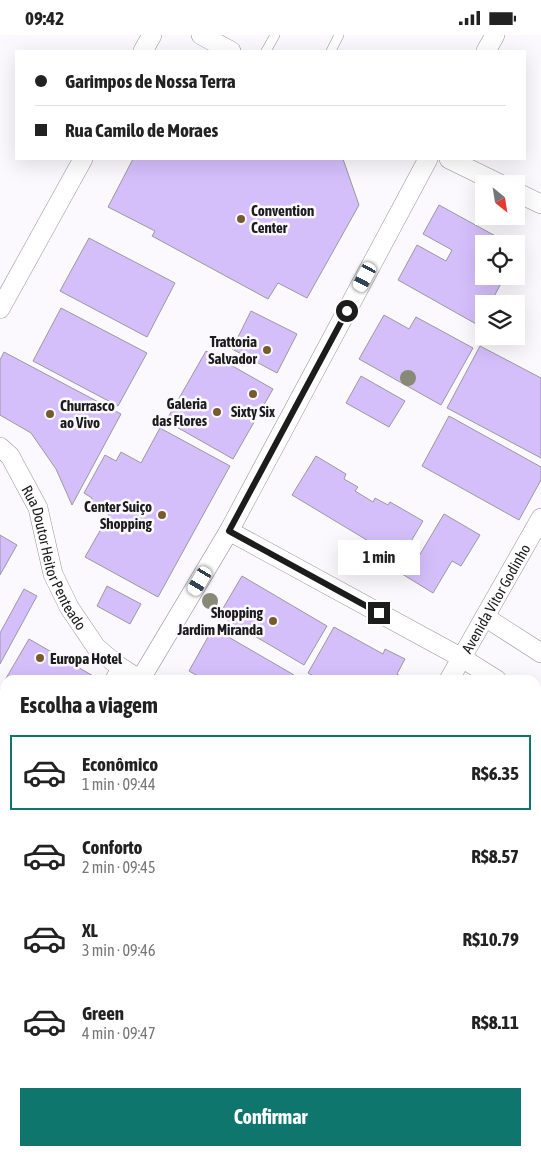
<!DOCTYPE html>
<html lang="pt">
<meta charset="utf-8">
<style>
:root{--surface:#fff;--page:#f2f2f2;--text:#222;--muted:#767676;--line:#e0e0e0;--accent:#0f766e}
body{margin:0;font-family:"Asap Condensed",sans-serif;background:var(--page);color:var(--text);height:100vh;display:flex;flex-direction:column;font-size:19px;white-space:nowrap}
*{box-sizing:border-box;margin:0}
p{font-size:16px;color:var(--muted)}
.icon{flex:none;width:28px;height:28px;fill:none;stroke:currentColor;stroke-width:2;stroke-linecap:round;stroke-linejoin:round}
.map{position:relative;flex:1;overflow:hidden}
.panel{position:absolute;left:0px;top:640px;width:541px;height:481px;display:flex;flex-direction:column;background:var(--surface);border-radius:15px 15px 0 0;box-shadow:0 5px 20px #0002}
.panel>*{flex:none}
.top-card{position:absolute;left:15px;top:15px;width:511px;height:110px;border-radius:0px;box-shadow:0 5px 20px #0002;display:grid;align-content:center;height:110px;padding:0 20px;background:var(--surface)}
.needle{width:32px;rotate:150deg}
.fabs{position:absolute;left:475px;top:140px;display:grid;gap:10px}
.fabs a{display:grid;place-items:center;width:50px;height:50px;border-radius:0px;background:var(--surface);box-shadow:0 5px 20px #0002;font-size:25px}
.end{position:absolute;width:22px;height:22px;margin:-11px;border:6px solid #1c1c1d;background:#fff;box-shadow:0 0 0 2px #fff}
.from{border-radius:50%}
.bubble{position:absolute;height:35px;border-radius:0px;background:var(--surface);box-shadow:0 5px 20px #0002;font-size:16px;font-weight:700;line-height:35px;text-align:center}
.car{position:absolute;width:15px;height:30px;margin:-15px -8px;border-radius:6px;box-shadow:0 0 4px 1px #0007;background:linear-gradient(#fff 24%,#345 0 40%,#fff 0 76%,#345 0 86%,#fff 0)}
.top-card b{display:flex;align-items:center;gap:18px;height:48px;font-size:19px}
.top-card b+b{border-top:1px solid var(--line)}
.top-card i{width:12px;height:12px;background:var(--text)}
ul{padding:0;list-style:none}
li{display:flex;align-items:center;gap:15px;height:75px;margin:0 10px 8px;padding:0 10px;border:2px solid transparent;border-radius:0px}
li div{flex:1}
li b{display:block;font-size:19px}
li em{font-style:normal;font-weight:700}
li.current{border-color:var(--accent)}
li>.icon{width:45px;height:45px;stroke-width:1.5}
h2{padding:0 20px;font-size:22px;line-height:60px}
.action{display:flex;gap:10px;margin-top:auto;padding:10px 20px}
.action a{flex:1;height:58px;border-radius:0px;background:var(--accent);color:#fff;font-size:20px;font-weight:700;line-height:58px;text-align:center}
.status{display:flex;justify-content:space-between;align-items:center;height:35px;padding:0 25px;background:var(--surface);direction:ltr}
.status svg{height:14px;fill:currentColor}
.map>svg:first-child{display:block}
.building{fill:#d5bffb;stroke:#9a999d}
.lines{fill:none;stroke-linecap:round;stroke-linejoin:round}
.lane-casing{stroke:#969599;stroke-width:10}
.street-casing{stroke:#969599;stroke-width:20}
.lane{stroke:#fff;stroke-width:9}
.street{stroke:#fff;stroke-width:19}
.tree{fill:#898977}
.route{stroke:#1c1c1d;stroke-width:6}
.poi-dot{fill:#765b2d;stroke:#fbf9fe;stroke-width:2}
.labels{text-anchor:middle;dominant-baseline:central;stroke-width:5;stroke-linejoin:round;paint-order:stroke}
.poi-label{font-size:15px;font-weight:bold;fill:#1c1c1d;stroke:#fbf9fe;text-anchor:end}
.street-label{font-size:15px;fill:#1c1c1d;stroke:#fbf9fe}
</style>
<div class="status"><b>09:42</b><svg viewBox="0 0 49 12"><path d="M0 12V9h3v3zM5 12V6h3v6zM10 12V3h3v9zM15 12V0h3v12zM26 1h20v11H26zM47 4h2v5h-2z"/></svg></div>
<div class="map">
<svg width="541" height="1121" viewBox="0 0 541 1121">
<rect width="100%" height="100%" fill="#fbf9fe"/>
<path class="building" d="M 133,124 L 343,124 L 359,170 L 307,263 L 278,248 L 268,264 L 152,201 L 155,196 L 108,172 Z
M 439,170 L 510,209 L 484,209 L 484,241 L 505,241 L 490,269 L 484,269 L 484,280 L 478,290 L 398,245 L 417,210 L 446,226 L 452,215 L 423,199 Z
M 89,203 L 175,248 L 147,302 L 60,256 Z
M 61,273 L 147,318 L 118,371 L 33,326 Z
M 251,276 L 297,299 L 277,338 L 232,314 Z
M 384,280 L 409,294 L 416,282 L 473,313 L 441,370 L 359,324 Z
M 480,311 L 541,343 L 541,423 L 447,373 Z
M 206,316 L 273,354 L 233,424 L 166,386 Z
M 4,317 L 121,379 L 72,470 L 56,434 L 31,398 L 0,380 L 0,325 Z
M 361,341 L 405,366 L 389,392 L 346,368 Z
M 449,381 L 541,432 L 541,445 L 519,485 L 422,431 Z
M 160,393 L 230,431 L 158,562 L 85,522 L 109,480 L 89,469 L 92,463 L 84,458 L 105,420 L 116,426 L 121,417 L 141,428 Z
M 316,421 L 346,439 L 344,444 L 358,452 L 355,456 L 373,467 L 375,463 L 388,470 L 390,467 L 423,486 L 400,525 L 292,460 Z
M 444,479 L 480,500 L 461,531 L 452,526 L 433,558 L 394,534 L 403,519 L 416,526 Z
M 0,500 L 17,510 L 0,540 Z
M 242,541 L 327,591 L 304,630 L 219,580 Z
M 107,551 L 141,569 L 130,589 L 97,571 Z
M 24,554 L 37,561 L 0,629 L 0,598 Z
M 334,592 L 383,619 L 385,614 L 405,624 L 397,639 L 407,645 L 321,645 L 308,638 Z
M 213,593 L 294,640 L 291,645 L 205,645 L 189,636 Z
M 29,604 L 95,642 L 93,645 L 5,645 Z
M 5,646 L 5,674 L 0,671 L 0,655 Z
M 0,702 L 5,705 L 5,845 L 0,855 Z
M 536,711 L 541,714 L 541,760 L 536,757 Z
M 541,825 L 541,860 L 536,858 L 536,833 Z
M 541,864 L 541,934 L 536,932 L 536,890 Z
M 0,1023 L 5,1026 L 5,1069 L 0,1066 Z
M 0,1082 L 5,1084 L 5,1116 L 56,1116 L 53,1121 L 0,1121 Z
M 90,1116 L 159,1116 L 157,1121 L 99,1121 Z
M 268,1116 L 308,1116 L 316,1121 L 265,1121 Z
M 469,1116 L 511,1116 L 508,1121 L 478,1121 Z"/>
<g class="lines">
<g class="lane-casing">
<path id="lane" d="M 266,16 L 275,0
M 331,16 L 339,0
M 109,645 L 117,630"/>
</g>
<g class="street-casing">
<g id="street">
<path d="M 201,0 L 231,16"/>
<path d="M 143,16 L 152,0"/>
<path d="M 486,16 L 495,0"/>
<path d="M 449,124 L 500,149"/>
<path d="M 516,157 L 541,169"/>
<path d="M 0,274 L 83,124"/>
<path id="s1" d="M 0,412 L 10,421 L 38,473 L 53,539 L 69,572 L 96,612 L 117,630 L 140,645"/>
<path d="M 229,496 L 462,623 L 497,645"/>
<path d="M 485,582 L 541,618"/>
<path d="M 140,645 L 229,496 L 428,124"/>
<path id="s2" d="M 449,645 L 541,483"/>
<path d="M 536,670 L 541,673"/>
<path d="M 0,895 L 5,886"/>
<path d="M 381,1116 L 390,1121"/>
<path d="M 190,1121 L 192,1116"/>
</g>
</g>
<use href="#lane" class="lane"/>
<use href="#street" class="street"/>
</g>
<g class="tree">
<circle cx="408" cy="343" r="8"/>
<circle cx="210" cy="566" r="8"/>
</g>
<g class="lines">
<path class="route" d="M 347,276 L 229,496 L 379,578"/>
</g>
<g class="poi-dot">
<circle cx="241" cy="184" r="5"/>
<circle cx="267" cy="315" r="5"/>
<circle cx="253" cy="359" r="5"/>
<circle cx="217" cy="377" r="5"/>
<circle cx="50" cy="379" r="5"/>
<circle cx="162" cy="480" r="5"/>
<circle cx="273" cy="586" r="5"/>
<circle cx="40" cy="623" r="5"/>
</g>
<g class="labels">
<g class="poi-label">
<text x="251" y="175" text-anchor="start">Convention<tspan x="251" dy="17">Center</tspan></text>
<text x="257" y="306">Trattoria<tspan x="257" dy="17">Salvador</tspan></text>
<text x="207" y="368">Galeria<tspan x="207" dy="17">das Flores</tspan></text>
<text x="60" y="370" text-anchor="start">Churrasco<tspan x="60" dy="17">ao Vivo</tspan></text>
<text x="253" y="376" text-anchor="middle">Sixty Six</text>
<text x="152" y="471">Center Suiço<tspan x="152" dy="17">Shopping</tspan></text>
<text x="263" y="577">Shopping<tspan x="263" dy="17">Jardim Miranda</tspan></text>
<text x="50" y="623" text-anchor="start">Europa Hotel</text>
</g>
<g class="street-label">
<text stroke="none"><textPath href="#s1" startOffset="125">Rua Doutor Heitor Penteado</textPath></text>
<text stroke="none"><textPath href="#s2" startOffset="94">Avenida Vitor Godinho</textPath></text>
</g>
</g>
</svg>
<div class="fabs">
<a><svg class="needle" viewBox="-14 -14 28 28"><path d="M0-13l5 13h-10z" fill="#e53935"/><path d="M0 13l5-13h-10z" fill="#767676"/></svg></a>
<a><svg class="icon" aria-label="locate" viewBox="0 0 24 24"><circle cx="12" cy="12" r="6"/><path d="M12 2v4M12 18v4M2 12h4M18 12h4"/></svg></a>
<a><svg class="icon" aria-label="layers" viewBox="0 0 24 24"><path d="M12 4l9 5-9 5-9-5zM3 14l9 5 9-5"/></svg></a>
</div>
<i class="end from" style="left:347px;top:276px"></i>
<i class="end" style="left:379px;top:578px"></i>
<div class="bubble" style="left:338px;top:505px;width:82px">1 min</div>
<i class="car" style="left:365px;top:242px;rotate:208deg"></i>
<i class="car" style="left:200px;top:546px;rotate:211deg"></i>
<div class="top-card">
<b><i class="from"></i>Garimpos de Nossa Terra</b>
<b><i></i>Rua Camilo de Moraes</b>
</div>
<section class="panel">
<h2>Escolha a viagem</h2>
<ul>
<li class="current"><svg class="icon" aria-label="car" viewBox="0 0 24 24"><path d="M5 17H2v-5l4-1 3-4h7l3 4 3 1v5h-3M9 17h6M6 11h13"/><circle cx="7" cy="17" r="2"/><circle cx="17" cy="17" r="2"/></svg><div><b>Econômico</b><p>1 min · 09:44</p></div><em>R$6.35</em></li>
<li><svg class="icon" aria-label="car" viewBox="0 0 24 24"><path d="M5 17H2v-5l4-1 3-4h7l3 4 3 1v5h-3M9 17h6M6 11h13"/><circle cx="7" cy="17" r="2"/><circle cx="17" cy="17" r="2"/></svg><div><b>Conforto</b><p>2 min · 09:45</p></div><em>R$8.57</em></li>
<li><svg class="icon" aria-label="car" viewBox="0 0 24 24"><path d="M5 17H2v-5l4-1 3-4h7l3 4 3 1v5h-3M9 17h6M6 11h13"/><circle cx="7" cy="17" r="2"/><circle cx="17" cy="17" r="2"/></svg><div><b>XL</b><p>3 min · 09:46</p></div><em>R$10.79</em></li>
<li><svg class="icon" aria-label="car" viewBox="0 0 24 24"><path d="M5 17H2v-5l4-1 3-4h7l3 4 3 1v5h-3M9 17h6M6 11h13"/><circle cx="7" cy="17" r="2"/><circle cx="17" cy="17" r="2"/></svg><div><b>Green</b><p>4 min · 09:47</p></div><em>R$8.11</em></li>
</ul>
<div class="action"><a>Confirmar</a></div>
</section>
</div>
